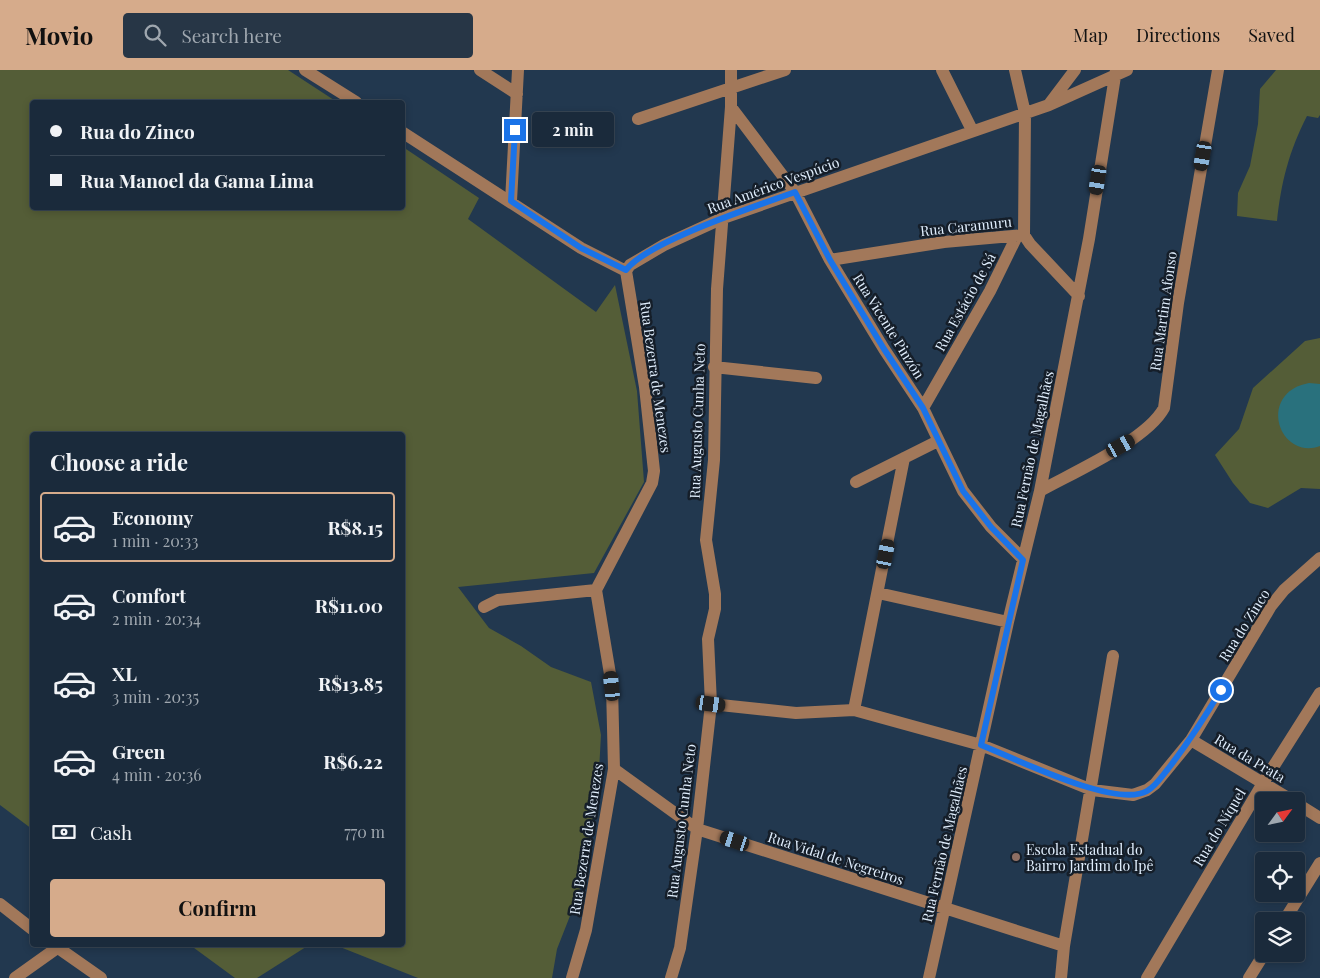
<!DOCTYPE html>
<meta charset="utf-8">
<style>
:root{--surface:#1a2a3b;--page:#273646;--text:#f1f3f6;--muted:#9fa7af;--line:#384655;--accent:#d6ab8b}
body{margin:0;font-family:"Playfair Display",serif;background:var(--page);color:var(--text);height:100vh;display:flex;flex-direction:column;font-size:19px;white-space:nowrap}
*{box-sizing:border-box;margin:0}
p{font-size:16px;color:var(--muted)}
.icon{flex:none;width:28px;height:28px;fill:none;stroke:currentColor;stroke-width:2;stroke-linecap:round;stroke-linejoin:round}
.map{position:relative;flex:1;overflow:hidden}
.details{position:absolute;left:30px;top:362px;width:375px;height:515px;display:flex;flex-direction:column;background:var(--surface);border-radius:5px;box-shadow:0 2px 8px #0003,0 0 0 1px var(--line)}
.details>*{flex:none}
.hud{position:absolute;left:30px;top:30px;width:375px;height:110px;border-radius:5px;box-shadow:0 2px 8px #0003,0 0 0 1px var(--line);display:grid;align-content:center;height:110px;padding:0 20px;background:var(--surface)}
.needle{width:32px;rotate:57deg}
.tools{position:absolute;left:1255px;top:722px;display:grid;gap:10px}
.tools a{display:grid;place-items:center;width:50px;height:50px;border-radius:5px;background:var(--surface);box-shadow:0 2px 8px #0003,0 0 0 1px var(--line);font-size:25px}
.end{position:absolute;width:22px;height:22px;margin:-11px;border:6px solid #1a73e8;background:#fff;box-shadow:0 0 0 2px #fff}
.from{border-radius:50%}
.bubble{position:absolute;height:35px;border-radius:5px;background:var(--surface);box-shadow:0 2px 8px #0003,0 0 0 1px var(--line);font-size:16px;font-weight:700;line-height:35px;text-align:center}
.car{position:absolute;width:15px;height:30px;margin:-15px -8px;border-radius:6px;box-shadow:0 0 4px 1px #0007;background:linear-gradient(#222 24%,#8ab4d8 0 40%,#222 0 76%,#8ab4d8 0 86%,#222 0)}
.hud b{display:flex;align-items:center;gap:18px;height:48px;font-size:19px}
.hud b+b{border-top:1px solid var(--line)}
.hud i{width:12px;height:12px;background:var(--text)}
ul{padding:0;list-style:none}
li{display:flex;align-items:center;gap:15px;height:70px;margin:0 10px 8px;padding:0 10px;border:2px solid transparent;border-radius:5px}
li div{flex:1}
li b{display:block;font-size:19px}
li em{font-style:normal;font-weight:700}
li.selected{border-color:var(--accent)}
li>.icon{width:45px;height:45px;stroke-width:1.5}
h2{padding:0 20px;font-size:22px;line-height:60px}
.pay{display:flex;align-items:center;gap:12px;height:55px;padding:0 20px;font-size:19px}
.pay p{margin-inline-start:auto}
.primary-button{display:flex;gap:10px;margin-top:auto;padding:10px 20px}
.primary-button a{flex:1;height:58px;border-radius:5px;background:var(--accent);color:#111;font-size:20px;font-weight:700;line-height:58px;text-align:center}
header{display:flex;align-items:center;gap:30px;box-sizing:border-box;height:70px;padding:0 25px;background:var(--accent);color:#111}
header strong{font-size:24px}
nav{display:flex;gap:28px;margin-inline-start:auto;font-size:18px}
.search{width:350px;height:45px;background:var(--page);display:flex;align-items:center;gap:12px;box-sizing:border-box;padding:0 18px;border-radius:5px;color:var(--muted);font-size:19px}
.map>svg:first-child{display:block}
.green{fill:#545d37}
.water{fill:#29717d}
.lines{fill:none;stroke-linecap:round;stroke-linejoin:round}
.minor{stroke:#a2785a;stroke-width:12}
.route{stroke:#1a73e8;stroke-width:6}
.education-dot{fill:#8d6e63;stroke:#151e29;stroke-width:2}
.labels{text-anchor:middle;dominant-baseline:central;stroke-width:5;stroke-linejoin:round;paint-order:stroke}
.street-label{font-size:14px;fill:#e0eefd;stroke:#151e29}
.poi-label{font-size:14px;fill:#e0eefd;stroke:#151e29;text-anchor:start}
</style>
<header>
<strong>Movio</strong>
<div class="search"><svg class="icon" aria-label="search" viewBox="0 0 24 24"><circle cx="10" cy="10" r="6"/><path d="M15 15l6 6"/></svg>Search here</div>
<nav><a>Map</a><a>Directions</a><a>Saved</a></nav>
</header>
<div class="map">
<svg width="1320" height="908" viewBox="0 0 1320 908">
<rect width="100%" height="100%" fill="#22384f"/>
<path class="green" d="M 0,0 L 288,0 L 337,32 L 32,32 L 32,138 L 402,138 L 403,77 L 479,128 L 468,149 L 596,242 L 615,215 L 637,321 L 644,412 L 594,503 L 458,517 L 489,558 L 521,576 L 551,597 L 591,612 L 601,665 L 598,719 L 579,823 L 557,879 L 552,908 L 418,908 L 335,875 L 402,875 L 402,365 L 32,365 L 32,759 L 0,735 Z
M 1276,0 L 1320,0 L 1320,45 L 1318,48 L 1307,46 C 1289,81 1281,113 1277,151 L 1237,146 L 1238,123 L 1250,96 L 1258,54 L 1260,19 Z
M 1320,268 L 1320,419 L 1301,418 L 1268,438 L 1250,433 L 1233,413 L 1215,385 L 1239,359 L 1253,318 L 1305,271 Z
M 190,875 L 309,875 L 257,908 L 235,908 Z"/>
<path class="water" d="M 1309,313 L 1320,314 L 1320,376 C 1279,391 1256,323 1309,313 Z"/>
<g class="lines">
<path class="minor" d="M 305,0 L 356,32
M 480,0 L 517,24
M 942,0 L 972,60
M 1015,0 L 1025,43 L 1024,165
M 1050,33 L 1075,0
M 731,37 L 795,122 L 830,190 L 884,279 L 923,338 L 963,421 L 991,457 L 1023,489
M 638,49 L 785,0
M 402,62 L 581,178 L 626,201
M 511,131 L 518,0
M 830,190 L 944,172 L 1024,165 L 1030,174 L 1079,226
M 626,201 L 630,195 L 664,175 L 723,148 L 1049,35 L 1127,0
M 714,297 L 816,308
M 923,338 L 990,221 L 1017,166
M 856,412 L 938,371
M 1040,421 C 1074,402 1147,370 1164,338 L 1178,233 L 1218,0
M 878,523 L 1008,552
M 484,537 L 498,530 L 596,520
M 711,634 L 796,643 L 854,640 L 981,675 L 1092,720 L 1133,725 L 1147,720 L 1155,714 L 1191,670 L 1271,536 L 1284,520 L 1320,488
M 854,640 L 904,388
M 1191,670 L 1293,731
M 614,699 L 697,759 L 1064,876
M 1296,733 L 1320,748
M 0,834 L 32,859
M 1284,851 L 1320,793
M 54,875 L 101,908
M 15,908 L 57,878
M 572,908 L 586,860 L 614,699 L 612,616 L 596,520 L 652,413 L 654,401 L 645,317 L 626,201
M 671,908 L 680,878 L 697,759 L 711,634 L 708,569 L 715,539 L 715,524 L 706,470 L 714,390 L 717,219 L 731,37 L 731,0
M 929,908 L 1008,552 L 1040,421 L 1089,169 L 1116,0
M 1061,908 L 1064,876 L 1113,586
M 1147,908 L 1263,713 L 1320,623
M 1249,908 L 1264,884"/>
</g>
<g class="lines">
<path class="route" d="M 515,60 L 511,131 L 581,178 L 626,200 C 648,171 757,136 795,122 L 830,190 L 884,279 L 923,338 L 963,421 L 991,457 L 1023,490 L 981,675 C 1014,688 1116,739 1147,721 C 1156,716 1162,706 1168,699 C 1188,673 1205,647 1221,620"/>
</g>
<circle class="education-dot" cx="1016" cy="787" r="5"/>
<g class="labels">
<g class="street-label">
<text transform="translate(773 115) rotate(-20)">Rua Américo Vespúcio</text>
<text transform="translate(966 156) rotate(-6)">Rua Caramuru</text>
<text transform="translate(965 232) rotate(-61)">Rua Estácio de Sá</text>
<text transform="translate(1163 241) rotate(-82)">Rua Martim Afonso</text>
<text transform="translate(889 256) rotate(58)">Rua Vicente Pinzón</text>
<text transform="translate(656 307) rotate(82)">Rua Bezerra de Menezes</text>
<text transform="translate(697 351) rotate(-88)">Rua Augusto Cunha Neto</text>
<text transform="translate(1032 379) rotate(-78)">Rua Fernão de Magalhães</text>
<text transform="translate(1244 555) rotate(-58)">Rua do Zinco</text>
<text transform="translate(1250 688) rotate(31)">Rua da Prata</text>
<text transform="translate(681 751) rotate(-83)">Rua Augusto Cunha Neto</text>
<text transform="translate(1219 757) rotate(-59)">Rua do Níquel</text>
<text transform="translate(586 769) rotate(-81)">Rua Bezerra de Menezes</text>
<text transform="translate(944 774) rotate(-77)">Rua Fernão de Magalhães</text>
<text transform="translate(836 788) rotate(18)">Rua Vidal de Negreiros</text>
</g>
<g class="poi-label">
<text x="1026" y="779">Escola Estadual do<tspan x="1026" dy="16">Bairro Jardim do Ipê</tspan></text>
</g>
</g>
</svg>
<div class="tools">
<a><svg class="needle" viewBox="-14 -14 28 28"><path d="M0-13l5 13h-10z" fill="#e53935"/><path d="M0 13l5-13h-10z" fill="#9fa7af"/></svg></a>
<a><svg class="icon" aria-label="locate" viewBox="0 0 24 24"><circle cx="12" cy="12" r="6"/><path d="M12 2v4M12 18v4M2 12h4M18 12h4"/></svg></a>
<a><svg class="icon" aria-label="layers" viewBox="0 0 24 24"><path d="M12 4l9 5-9 5-9-5zM3 14l9 5 9-5"/></svg></a>
</div>
<i class="end from" style="left:1221px;top:620px"></i>
<i class="end" style="left:515px;top:60px"></i>
<div class="bubble" style="left:532px;top:42px;width:82px">2 min</div>
<i class="car" style="left:1203px;top:86px;rotate:190deg"></i>
<i class="car" style="left:1098px;top:110px;rotate:189deg"></i>
<i class="car" style="left:1121px;top:376px;rotate:61deg"></i>
<i class="car" style="left:886px;top:484px;rotate:11deg"></i>
<i class="car" style="left:612px;top:616px;rotate:354deg"></i>
<i class="car" style="left:711px;top:634px;rotate:98deg"></i>
<i class="car" style="left:735px;top:771px;rotate:288deg"></i>
<div class="hud">
<b><i class="from"></i>Rua do Zinco</b>
<b><i></i>Rua Manoel da Gama Lima</b>
</div>
<section class="details">
<h2>Choose a ride</h2>
<ul>
<li class="selected"><svg class="icon" aria-label="car" viewBox="0 0 24 24"><path d="M5 17H2v-5l4-1 3-4h7l3 4 3 1v5h-3M9 17h6M6 11h13"/><circle cx="7" cy="17" r="2"/><circle cx="17" cy="17" r="2"/></svg><div><b>Economy</b><p>1 min · 20:33</p></div><em>R$8.15</em></li>
<li><svg class="icon" aria-label="car" viewBox="0 0 24 24"><path d="M5 17H2v-5l4-1 3-4h7l3 4 3 1v5h-3M9 17h6M6 11h13"/><circle cx="7" cy="17" r="2"/><circle cx="17" cy="17" r="2"/></svg><div><b>Comfort</b><p>2 min · 20:34</p></div><em>R$11.00</em></li>
<li><svg class="icon" aria-label="car" viewBox="0 0 24 24"><path d="M5 17H2v-5l4-1 3-4h7l3 4 3 1v5h-3M9 17h6M6 11h13"/><circle cx="7" cy="17" r="2"/><circle cx="17" cy="17" r="2"/></svg><div><b>XL</b><p>3 min · 20:35</p></div><em>R$13.85</em></li>
<li><svg class="icon" aria-label="car" viewBox="0 0 24 24"><path d="M5 17H2v-5l4-1 3-4h7l3 4 3 1v5h-3M9 17h6M6 11h13"/><circle cx="7" cy="17" r="2"/><circle cx="17" cy="17" r="2"/></svg><div><b>Green</b><p>4 min · 20:36</p></div><em>R$6.22</em></li>
</ul>
<div class="pay"><svg class="icon" aria-label="cash" viewBox="0 0 24 24"><path d="M3 7h18v10H3z"/><circle cx="12" cy="12" r="2"/></svg>Cash<p>770 m</p></div>
<div class="primary-button"><a>Confirm</a></div>
</section>
</div>
